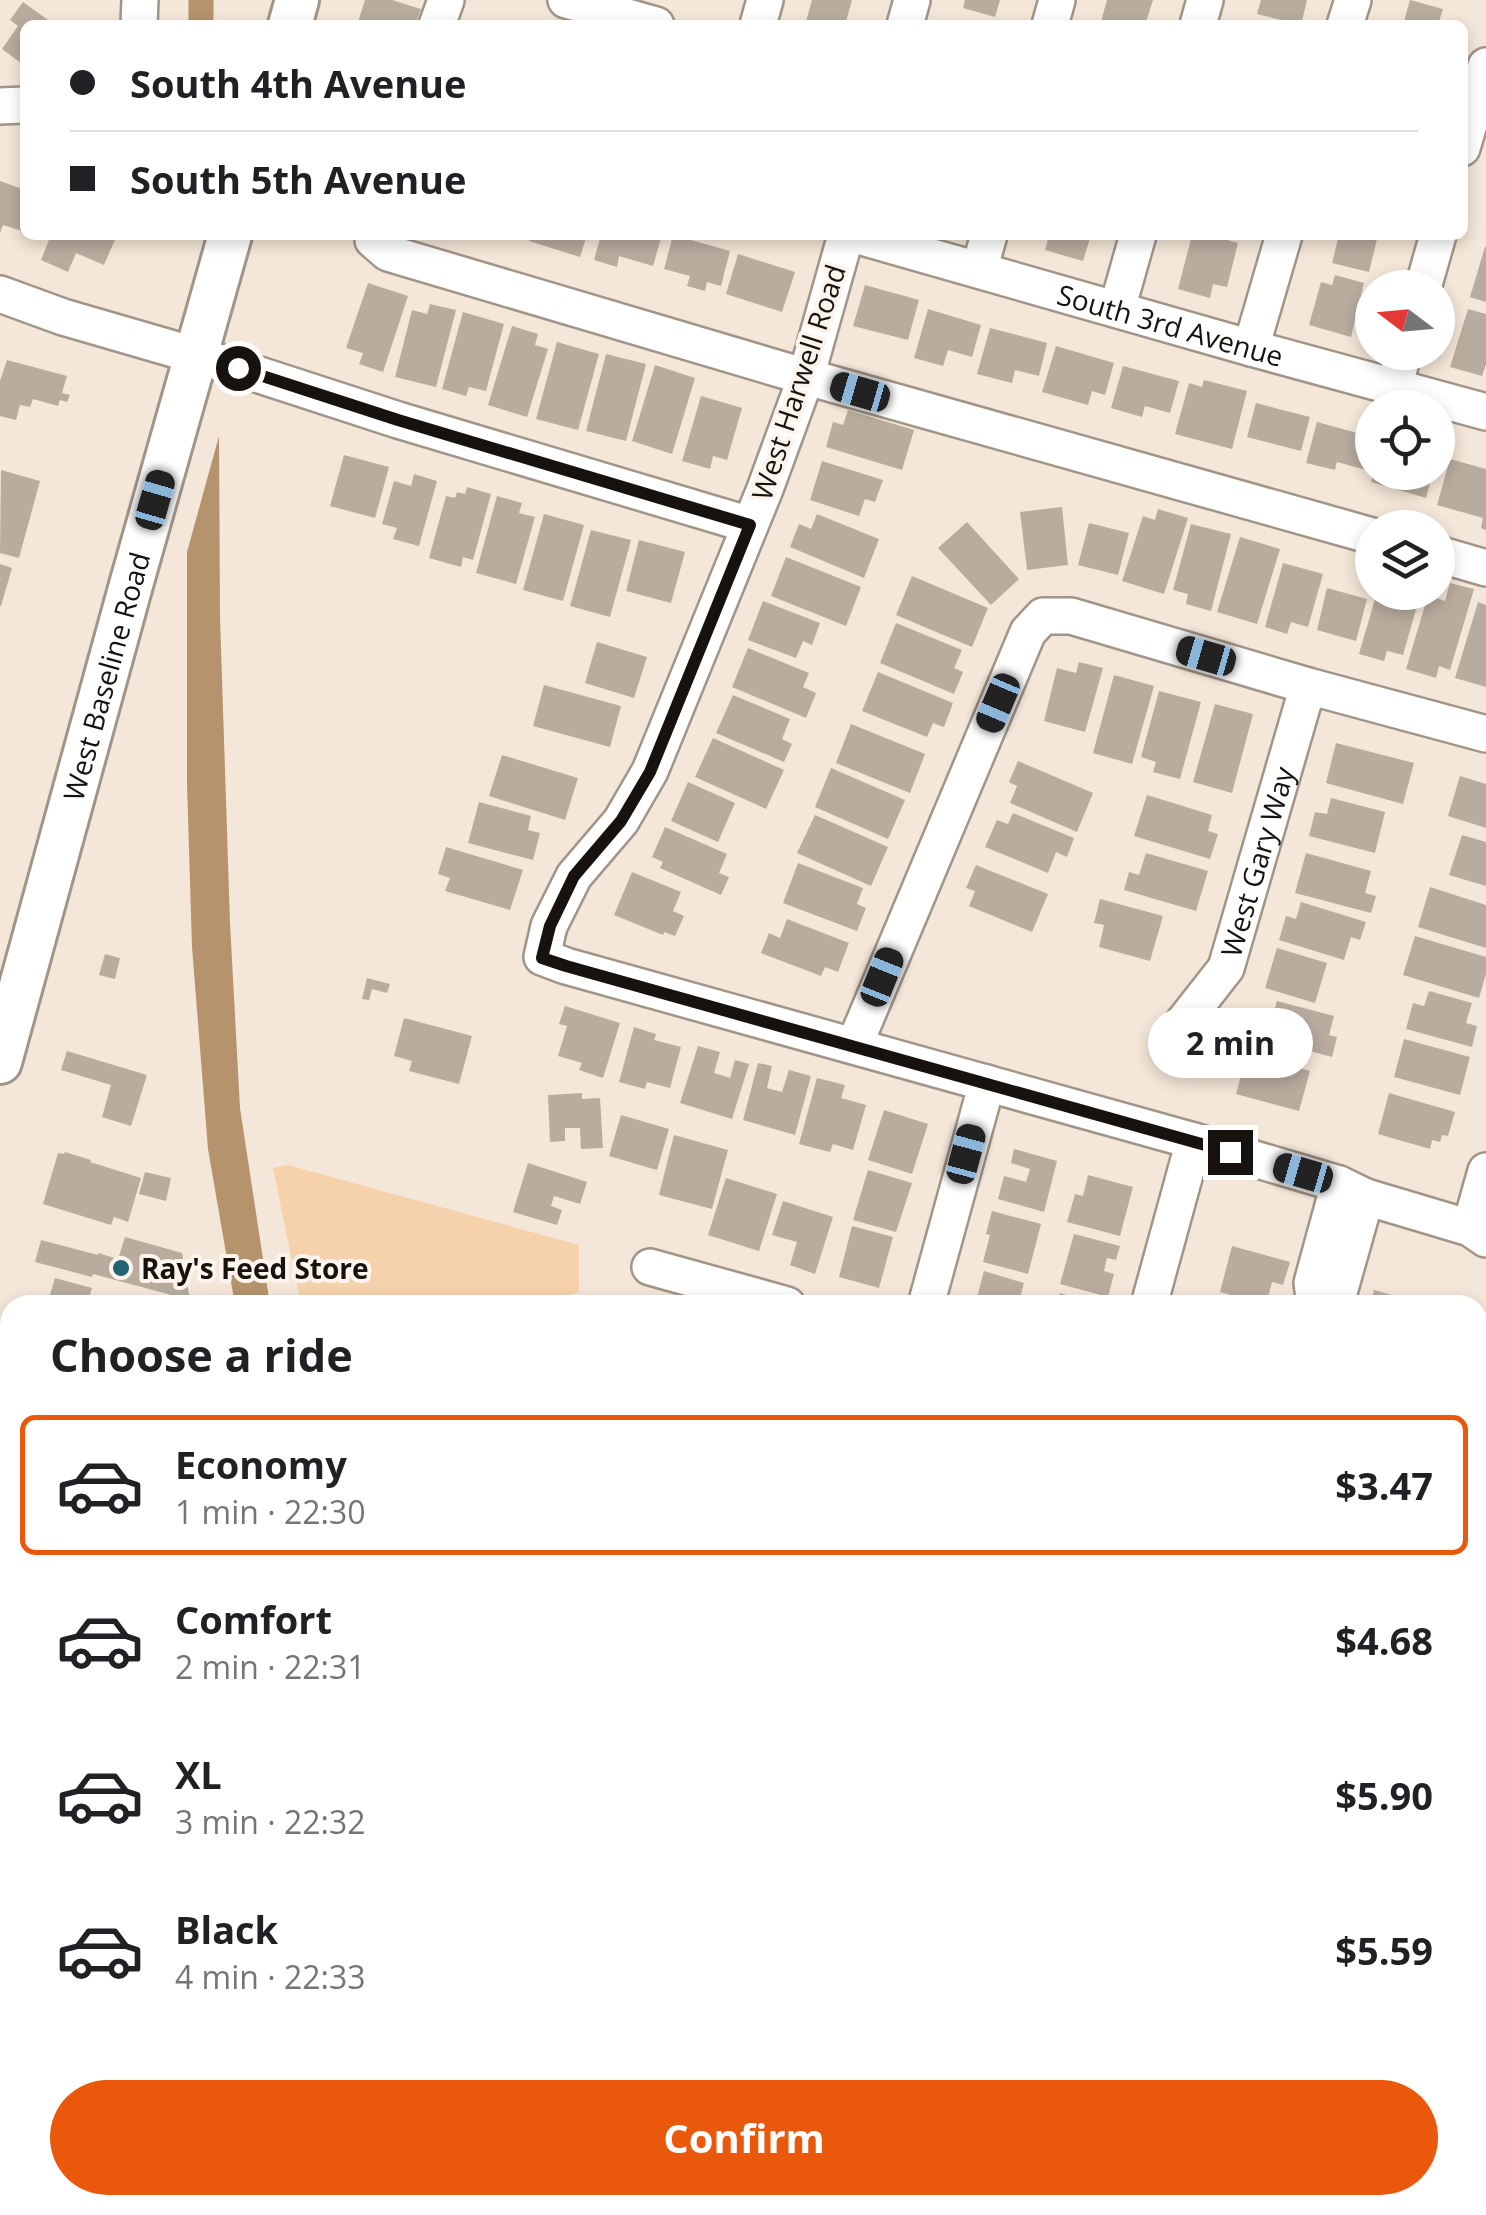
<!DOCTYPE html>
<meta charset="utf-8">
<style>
:root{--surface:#fff;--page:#f2f2f2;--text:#202124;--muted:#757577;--line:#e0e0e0;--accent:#ea580c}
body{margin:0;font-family:"Open Sans",sans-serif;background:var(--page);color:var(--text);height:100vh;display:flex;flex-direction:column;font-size:38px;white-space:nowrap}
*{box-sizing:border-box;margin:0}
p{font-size:32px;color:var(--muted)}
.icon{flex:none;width:55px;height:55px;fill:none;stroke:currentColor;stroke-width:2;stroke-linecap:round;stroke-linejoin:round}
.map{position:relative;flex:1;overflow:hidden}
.drawer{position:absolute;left:0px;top:1295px;width:1488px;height:920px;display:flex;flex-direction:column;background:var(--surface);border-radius:30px 30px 0 0;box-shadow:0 5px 15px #0003}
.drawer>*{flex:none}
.hud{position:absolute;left:20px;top:20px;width:1448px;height:220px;border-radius:15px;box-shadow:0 5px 15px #0003;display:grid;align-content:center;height:220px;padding:0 50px;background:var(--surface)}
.needle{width:65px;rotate:286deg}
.buttons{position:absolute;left:1355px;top:270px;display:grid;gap:20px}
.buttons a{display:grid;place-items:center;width:100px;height:100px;border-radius:50%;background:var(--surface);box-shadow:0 5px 15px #0003;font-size:50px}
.end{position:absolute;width:45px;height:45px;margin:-22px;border:12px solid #17120d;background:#fff;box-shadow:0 0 0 5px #fff}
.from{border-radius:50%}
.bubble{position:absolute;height:70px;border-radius:35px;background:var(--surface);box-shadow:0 5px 15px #0003;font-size:32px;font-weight:700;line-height:70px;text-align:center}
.car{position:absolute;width:30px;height:60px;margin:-30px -15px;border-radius:12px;box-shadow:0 0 8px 2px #0007;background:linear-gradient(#222 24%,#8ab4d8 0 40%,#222 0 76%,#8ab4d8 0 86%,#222 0)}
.hud b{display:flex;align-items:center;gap:35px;height:95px;font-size:38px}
.hud b+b{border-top:2px solid var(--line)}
.hud i{width:25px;height:25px;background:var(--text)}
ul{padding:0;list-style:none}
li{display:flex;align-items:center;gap:30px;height:140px;margin:0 20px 15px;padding:0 30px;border:5px solid transparent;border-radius:15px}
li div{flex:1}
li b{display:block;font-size:38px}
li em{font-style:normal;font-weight:700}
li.selected{border-color:var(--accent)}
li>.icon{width:90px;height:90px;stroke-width:1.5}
h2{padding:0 50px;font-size:45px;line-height:120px}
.button{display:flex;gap:20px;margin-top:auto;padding:20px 50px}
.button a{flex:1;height:115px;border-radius:60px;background:var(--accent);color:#fff;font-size:40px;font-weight:700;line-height:115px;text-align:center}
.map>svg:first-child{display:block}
.green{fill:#f6d2ac}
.water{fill:#b5936d}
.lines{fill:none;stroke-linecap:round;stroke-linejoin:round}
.canal{stroke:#b5936d;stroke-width:25}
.building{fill:#b9ac9f}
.minor-casing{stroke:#a19588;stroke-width:40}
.major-casing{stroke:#a19588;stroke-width:48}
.minor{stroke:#fff;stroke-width:35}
.major{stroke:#fff;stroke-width:42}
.route{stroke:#17120d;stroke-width:12}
.poi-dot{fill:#206476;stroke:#fdf5ed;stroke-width:4}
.labels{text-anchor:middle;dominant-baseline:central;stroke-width:8;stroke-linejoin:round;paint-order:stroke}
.street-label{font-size:28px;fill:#17120d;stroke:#fdf5ed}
.poi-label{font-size:28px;font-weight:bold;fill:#17120d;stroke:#fdf5ed;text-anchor:start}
</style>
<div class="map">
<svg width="1486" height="2215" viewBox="0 0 1486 2215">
<rect width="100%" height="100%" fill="#f4e7d9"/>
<path class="green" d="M 288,1165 L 579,1245 L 579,1292 L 559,1298 L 556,1305 L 301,1305 L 273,1168 Z"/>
<path class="water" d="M 219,436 L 220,617 L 230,923 L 240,1108 L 270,1305 L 235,1305 L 208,1149 L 192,947 L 187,784 L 187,552 Z"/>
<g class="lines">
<path class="canal" d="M 201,0 L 201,25"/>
</g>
<path class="building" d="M 365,0 L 392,0 L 421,9 L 415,25 L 357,25 Z
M 812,0 L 852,0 L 845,25 L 805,25 Z
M 965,0 L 1000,0 L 995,17 L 963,8 Z
M 1107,0 L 1153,0 L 1145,25 L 1100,25 Z
M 1261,0 L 1307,0 L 1301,25 L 1257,14 Z
M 1410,0 L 1443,9 L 1438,25 L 1403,25 Z
M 23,2 L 55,25 L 25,25 L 25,66 L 2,49 L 18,26 L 10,20 Z
M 0,181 L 25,190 L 25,232 L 3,225 L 0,233 Z
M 51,235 L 117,235 L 104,265 L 76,253 L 68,272 L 41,260 Z
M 531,235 L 587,235 L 580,257 L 529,241 Z
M 601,235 L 662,235 L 653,266 L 619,256 L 617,267 L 594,260 Z
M 673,235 L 730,251 L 721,286 L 707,282 L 705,291 L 687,286 L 690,276 L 664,269 Z
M 1049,235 L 1091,235 L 1083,261 L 1045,250 Z
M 1192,235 L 1210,235 L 1238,243 L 1227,287 L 1213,284 L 1210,298 L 1178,289 Z
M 1339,235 L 1378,235 L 1369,272 L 1332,263 Z
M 1485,247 L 1486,247 L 1486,302 L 1470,297 Z
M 738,254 L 795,272 L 782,312 L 726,294 Z
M 1335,275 L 1364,283 L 1361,295 L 1372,298 L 1367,319 L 1356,316 L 1351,337 L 1309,325 L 1321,282 L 1332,285 Z
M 368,283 L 408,296 L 383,372 L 359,364 L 363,353 L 346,348 Z
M 865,285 L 919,300 L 908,340 L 853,326 Z
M 430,304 L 456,310 L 436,387 L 395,377 L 412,310 L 427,314 Z
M 928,309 L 981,325 L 972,357 L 948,350 L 943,366 L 914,358 Z
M 1468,309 L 1486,314 L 1486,364 L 1482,376 L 1450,367 Z
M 463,312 L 504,324 L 486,391 L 469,387 L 466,396 L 442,389 Z
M 512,326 L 538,334 L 535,345 L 548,349 L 527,417 L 488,405 Z
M 990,328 L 1047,343 L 1039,376 L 1015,370 L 1012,383 L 977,374 Z
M 557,342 L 599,354 L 578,430 L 536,419 Z
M 1056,346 L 1114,363 L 1105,395 L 1092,391 L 1088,405 L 1042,392 Z
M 606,354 L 646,364 L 626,441 L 586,431 Z
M 7,360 L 67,376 L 62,393 L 70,395 L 67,402 L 60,400 L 58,406 L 33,399 L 30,407 L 20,405 L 16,420 L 0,416 L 0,381 Z
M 655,365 L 695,378 L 672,454 L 632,441 Z
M 1123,366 L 1179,381 L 1170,413 L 1145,406 L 1142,417 L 1111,408 Z
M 1204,380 L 1247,391 L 1232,449 L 1175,434 L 1189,383 L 1202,387 Z
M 701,396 L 742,408 L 727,460 L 713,456 L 710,469 L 682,461 Z
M 1256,403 L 1310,417 L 1301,451 L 1247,437 Z
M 848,410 L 914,430 L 902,470 L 826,447 L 833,422 L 843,425 Z
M 1317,422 L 1372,437 L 1366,470 L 1337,462 L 1335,470 L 1306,463 Z
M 344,455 L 389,467 L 375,518 L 330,506 Z
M 1450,459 L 1486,469 L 1486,530 L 1481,528 L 1483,518 L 1437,505 Z
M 822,461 L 883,480 L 875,502 L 865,499 L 859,516 L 810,500 Z
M 1,470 L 40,481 L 19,558 L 0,553 Z
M 1374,472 L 1433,472 L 1426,498 L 1371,482 Z
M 414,474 L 437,481 L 419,546 L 393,539 L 397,528 L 382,524 L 394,481 L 411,486 Z
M 467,487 L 491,494 L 473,560 L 463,557 L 461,567 L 429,558 L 446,496 L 455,498 L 457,492 L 465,494 Z
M 497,496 L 522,503 L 519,513 L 535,517 L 516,584 L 476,573 Z
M 1062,507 L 1068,565 L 1027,570 L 1020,512 Z
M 1158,509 L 1188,518 L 1164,594 L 1122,581 L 1143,516 L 1155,520 Z
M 544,514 L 584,525 L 563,601 L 523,590 Z
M 817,514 L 879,539 L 864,578 L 790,547 L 799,524 L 811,529 Z
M 967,522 L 1019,579 L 991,605 L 938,548 Z
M 1089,523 L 1129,533 L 1118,575 L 1078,565 Z
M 1191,524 L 1231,534 L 1211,611 L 1186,604 L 1188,594 L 1173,590 Z
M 591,530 L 631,540 L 610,617 L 570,606 Z
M 1240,537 L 1280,549 L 1257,624 L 1217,612 Z
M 639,540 L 685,552 L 671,603 L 626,591 Z
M 786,557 L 861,587 L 846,626 L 771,596 Z
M 1283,563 L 1323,574 L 1308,627 L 1291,622 L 1287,634 L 1265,627 Z
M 0,564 L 12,568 L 1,606 L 0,606 Z
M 912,576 L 988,608 L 972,647 L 896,615 Z
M 1450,583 L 1474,589 L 1450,670 L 1439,666 L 1436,678 L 1406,669 L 1428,595 L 1445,601 Z
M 1327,588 L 1367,599 L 1356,641 L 1317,630 Z
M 1377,592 L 1421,592 L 1403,655 L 1387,651 L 1384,661 L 1359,654 Z
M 763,601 L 820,623 L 812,645 L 803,641 L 796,658 L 748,640 Z
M 1478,602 L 1486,605 L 1486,687 L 1455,678 Z
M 896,623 L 962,650 L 954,668 L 963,672 L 954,694 L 880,663 Z
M 597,642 L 647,657 L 634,698 L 585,683 Z
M 748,648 L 809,673 L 803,687 L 816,693 L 806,718 L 732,687 Z
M 1079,662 L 1103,668 L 1085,732 L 1044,721 L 1057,668 L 1076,673 Z
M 878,672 L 953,703 L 944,727 L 933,723 L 927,737 L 862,711 Z
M 1114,675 L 1154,686 L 1132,764 L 1093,753 Z
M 544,685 L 621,706 L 610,747 L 533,726 Z
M 1159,691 L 1201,702 L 1180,779 L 1153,772 L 1156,762 L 1141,757 Z
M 733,695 L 790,719 L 782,739 L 792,744 L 784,762 L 716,733 Z
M 1215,704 L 1253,714 L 1232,793 L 1193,782 Z
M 851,724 L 925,754 L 910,793 L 836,763 Z
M 713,738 L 784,770 L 766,809 L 695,777 Z
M 1336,743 L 1414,763 L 1403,804 L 1326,783 Z
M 502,755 L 578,778 L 565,820 L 489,796 Z
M 1018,761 L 1093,793 L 1077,832 L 1010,803 L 1017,786 L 1009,782 Z
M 831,768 L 905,800 L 888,839 L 815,807 Z
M 1460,776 L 1486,784 L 1486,828 L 1448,816 Z
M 688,782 L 735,803 L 718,842 L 671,821 Z
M 1147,795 L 1212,815 L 1208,831 L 1218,834 L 1210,859 L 1134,836 Z
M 1331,798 L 1385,812 L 1375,853 L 1309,836 L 1315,812 L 1327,814 Z
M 479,802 L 531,816 L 528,830 L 540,833 L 533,860 L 468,843 Z
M 1013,813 L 1074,838 L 1067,857 L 1056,852 L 1048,873 L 985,847 L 997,820 L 1008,824 Z
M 815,815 L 888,847 L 871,886 L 797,853 Z
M 665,827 L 727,854 L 719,873 L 729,877 L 721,895 L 660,868 L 663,862 L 652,857 Z
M 1462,835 L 1486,842 L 1486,886 L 1449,875 Z
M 446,847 L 523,870 L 510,910 L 445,891 L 450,878 L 438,874 Z
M 1146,853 L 1208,871 L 1196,911 L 1124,890 L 1129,872 L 1139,875 Z
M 1306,853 L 1371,871 L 1365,893 L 1376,896 L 1371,913 L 1295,893 Z
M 798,863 L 863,888 L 857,904 L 866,908 L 857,931 L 783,903 Z
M 976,865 L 1048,894 L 1032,932 L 969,906 L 975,891 L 966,888 Z
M 632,872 L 681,892 L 673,911 L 684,916 L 675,936 L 664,932 L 663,935 L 614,915 Z
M 1430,887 L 1486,905 L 1486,948 L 1418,927 Z
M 1100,899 L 1163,916 L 1150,961 L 1099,947 L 1104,925 L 1094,923 Z
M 1301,902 L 1366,922 L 1360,940 L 1351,937 L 1344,960 L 1279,940 L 1286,916 L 1296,919 Z
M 787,919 L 849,943 L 838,972 L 825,967 L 821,976 L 761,953 L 769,933 L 780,938 Z
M 1415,936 L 1486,957 L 1486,974 L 1479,998 L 1403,975 Z
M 1277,948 L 1327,963 L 1315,1003 L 1265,988 Z
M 105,954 L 120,958 L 115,979 L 99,975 Z
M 367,978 L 390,984 L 387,993 L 372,989 L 369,1000 L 362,999 Z
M 1429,991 L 1472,1003 L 1466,1023 L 1477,1026 L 1472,1047 L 1406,1029 L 1413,1003 L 1424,1006 Z
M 1277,1001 L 1334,1016 L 1329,1035 L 1337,1037 L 1332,1057 L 1254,1036 L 1261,1012 L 1273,1015 Z
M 565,1006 L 620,1023 L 603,1078 L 579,1070 L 582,1063 L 558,1056 L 567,1026 L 559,1024 Z
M 404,1018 L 472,1036 L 459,1084 L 409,1071 L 412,1061 L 394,1056 Z
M 634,1027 L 656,1034 L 654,1040 L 681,1047 L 670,1088 L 647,1082 L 645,1089 L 619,1082 Z
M 1404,1039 L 1470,1057 L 1460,1095 L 1394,1077 Z
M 698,1046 L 720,1052 L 714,1073 L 730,1078 L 735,1060 L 749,1064 L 732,1119 L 680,1103 Z
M 67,1051 L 147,1075 L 131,1126 L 102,1117 L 111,1085 L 61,1070 Z
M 1247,1054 L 1310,1071 L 1299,1111 L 1236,1094 Z
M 758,1063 L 772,1066 L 767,1088 L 782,1092 L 789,1070 L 811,1076 L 795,1135 L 743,1120 Z
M 817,1078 L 845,1085 L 841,1098 L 866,1105 L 853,1150 L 833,1144 L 830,1152 L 799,1144 Z
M 582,1093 L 582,1099 L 600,1098 L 603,1148 L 581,1149 L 580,1128 L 565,1128 L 565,1141 L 550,1142 L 548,1095 Z
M 1389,1093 L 1455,1112 L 1448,1136 L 1442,1135 L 1440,1142 L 1432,1140 L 1430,1149 L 1378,1134 Z
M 884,1110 L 928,1124 L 912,1174 L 868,1160 Z
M 621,1115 L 669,1129 L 657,1170 L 609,1156 Z
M 674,1135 L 728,1150 L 712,1209 L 659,1195 Z
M 1014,1149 L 1057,1161 L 1044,1212 L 998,1199 L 1004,1176 L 1026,1182 L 1030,1169 L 1011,1163 Z
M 65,1152 L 91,1160 L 90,1162 L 141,1178 L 128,1222 L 114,1217 L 111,1225 L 43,1204 L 58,1153 L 64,1154 Z
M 528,1163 L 587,1182 L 580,1204 L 554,1196 L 551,1206 L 562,1210 L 557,1225 L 513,1212 Z
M 868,1170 L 912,1183 L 896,1232 L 853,1220 Z
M 145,1172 L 171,1178 L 166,1201 L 139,1194 Z
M 1088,1175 L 1133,1187 L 1120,1236 L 1067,1222 L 1075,1194 L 1083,1196 Z
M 726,1178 L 777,1194 L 759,1251 L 708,1235 Z
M 783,1201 L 833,1217 L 815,1274 L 790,1265 L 797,1242 L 772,1235 Z
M 992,1211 L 1041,1224 L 1028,1274 L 983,1262 L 990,1235 L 986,1234 Z
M 852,1226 L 893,1237 L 879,1288 L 839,1277 Z
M 1074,1234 L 1120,1246 L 1116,1260 L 1107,1258 L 1104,1271 L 1114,1274 L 1108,1297 L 1060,1284 Z
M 125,1237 L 182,1253 L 190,1300 L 93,1274 L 92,1277 L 35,1262 L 41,1240 L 98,1255 L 98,1253 L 118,1259 Z
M 1232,1246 L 1290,1262 L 1283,1285 L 1272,1282 L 1266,1305 L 1220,1292 Z
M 984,1271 L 1024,1283 L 1018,1305 L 975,1305 Z
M 55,1278 L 92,1288 L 87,1305 L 47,1305 Z
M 1374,1290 L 1425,1304 L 1424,1305 L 1370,1305 Z
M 1060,1293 L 1095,1304 L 1095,1305 L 1056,1305 Z
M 1482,1454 L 1486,1455 L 1486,1510 L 1483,1510 L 1482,1513 L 1478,1512 L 1478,1463 Z
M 10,1545 L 10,1590 L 0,1595 L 0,1551 Z
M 1478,1663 L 1486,1665 L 1486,1716 L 1478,1714 Z
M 1,1957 L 10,1959 L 9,1990 L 0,1988 Z
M 1478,2068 L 1486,2070 L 1486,2123 L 1478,2120 Z
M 570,2205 L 659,2205 L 656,2215 L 567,2215 Z"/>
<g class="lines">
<g class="minor-casing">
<g id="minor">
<path d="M 566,0 L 656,25"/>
<path d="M 139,25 L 140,0"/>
<path d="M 437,25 L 446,0"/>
<path d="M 758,25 L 765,0"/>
<path d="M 905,25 L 912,0"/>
<path d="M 1050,25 L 1057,0"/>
<path d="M 1198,25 L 1205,0"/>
<path d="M 1345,25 L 1353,0"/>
<path d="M 0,106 L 25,105"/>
<path d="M 1462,148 L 1486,66"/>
<path d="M 373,235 L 373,240 L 388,253 L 786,371 L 1372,536"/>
<path d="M 846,235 L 806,377 L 765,489 L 650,771 L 621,821 L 574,876 L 549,926 L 542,957 L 566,966 L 1194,1141 L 1339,1184 L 1366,1197 L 1470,1228 L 1486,1239"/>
<path id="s1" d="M 855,235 L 1251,348 L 1486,412"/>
<path d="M 979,270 L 989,235"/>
<path d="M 1423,288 L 1438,235"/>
<path d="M 0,294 L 63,317 L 232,366 L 398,420 L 750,525"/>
<path d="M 1117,309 L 1138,235"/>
<path d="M 1251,348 L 1284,235"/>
<path d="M 1394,386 L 1404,352"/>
<path d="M 1438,554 L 1486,568"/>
<path id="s2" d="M 1182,1024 L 1226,968 L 1308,686"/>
<path d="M 854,1046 L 1028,632 L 1043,616 L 1071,616 L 1308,686 L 1486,734"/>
<path d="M 1470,1228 L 1486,1171"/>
<path d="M 650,1267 L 787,1305"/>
<path d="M 926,1305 L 987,1083"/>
<path d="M 1149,1305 L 1194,1141"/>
<path d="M 1315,1305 L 1312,1283 L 1339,1184"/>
<path d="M 1331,1305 L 1338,1296 L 1366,1197"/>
<path d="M 1485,1589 L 1486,1589"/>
<path d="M 0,1770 L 10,1773"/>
<path d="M 1478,1879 L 1486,1882"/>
<path d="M 1478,2197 L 1486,2199"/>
<path d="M 1235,2215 L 1238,2205"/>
</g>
</g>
<g class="major-casing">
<g id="major">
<path d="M 290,25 L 297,0"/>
<path id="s3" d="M 0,1062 L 131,585 L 230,235"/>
</g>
</g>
<use href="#minor" class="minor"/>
<use href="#major" class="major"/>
</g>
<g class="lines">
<path class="route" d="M 238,368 L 398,420 L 750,525 L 650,772 L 621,821 L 574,876 L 550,926 L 542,958 L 566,966 L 1230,1152"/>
</g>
<circle class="poi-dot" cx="121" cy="1268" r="10"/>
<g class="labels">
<g class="street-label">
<text stroke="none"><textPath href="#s1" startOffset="328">South 3rd Avenue</textPath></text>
<text transform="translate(798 382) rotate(-72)">West Harwell Road</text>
<text stroke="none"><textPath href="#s3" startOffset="400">West Baseline Road</textPath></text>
<text stroke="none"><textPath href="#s2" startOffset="182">West Gary Way</textPath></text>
</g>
<g class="poi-label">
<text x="141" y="1268">Ray's Feed Store</text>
</g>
</g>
</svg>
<div class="buttons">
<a><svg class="needle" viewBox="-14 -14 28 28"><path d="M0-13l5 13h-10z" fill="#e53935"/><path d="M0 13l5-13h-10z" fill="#757577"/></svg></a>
<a><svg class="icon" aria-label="locate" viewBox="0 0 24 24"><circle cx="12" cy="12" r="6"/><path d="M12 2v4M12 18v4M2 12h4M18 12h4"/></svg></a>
<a><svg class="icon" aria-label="layers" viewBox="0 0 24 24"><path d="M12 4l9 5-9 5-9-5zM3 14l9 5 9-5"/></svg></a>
</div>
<i class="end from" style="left:238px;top:368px"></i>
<i class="end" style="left:1230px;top:1152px"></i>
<div class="bubble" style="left:1148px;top:1008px;width:165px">2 min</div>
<i class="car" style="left:860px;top:392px;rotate:286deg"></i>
<i class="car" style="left:155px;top:500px;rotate:16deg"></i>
<i class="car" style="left:1206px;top:656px;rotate:286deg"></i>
<i class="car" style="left:998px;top:703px;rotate:203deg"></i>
<i class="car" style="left:882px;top:977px;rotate:22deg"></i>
<i class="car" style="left:966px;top:1154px;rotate:15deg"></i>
<i class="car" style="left:1303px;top:1173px;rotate:286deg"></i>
<div class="hud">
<b><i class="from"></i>South 4th Avenue</b>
<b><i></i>South 5th Avenue</b>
</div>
<section class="drawer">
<h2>Choose a ride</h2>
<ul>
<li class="selected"><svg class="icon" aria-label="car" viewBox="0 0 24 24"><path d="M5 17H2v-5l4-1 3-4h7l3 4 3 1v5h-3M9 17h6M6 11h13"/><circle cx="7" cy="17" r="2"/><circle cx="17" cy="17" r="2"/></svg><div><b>Economy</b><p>1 min · 22:30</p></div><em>$3.47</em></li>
<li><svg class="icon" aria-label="car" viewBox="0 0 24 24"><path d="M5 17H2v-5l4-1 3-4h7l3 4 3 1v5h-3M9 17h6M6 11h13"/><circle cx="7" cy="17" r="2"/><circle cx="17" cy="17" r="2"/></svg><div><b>Comfort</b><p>2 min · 22:31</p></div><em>$4.68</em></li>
<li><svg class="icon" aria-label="car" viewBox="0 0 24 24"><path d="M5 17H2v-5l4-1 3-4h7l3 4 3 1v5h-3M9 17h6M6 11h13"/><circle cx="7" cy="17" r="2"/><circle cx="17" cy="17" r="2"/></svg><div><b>XL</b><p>3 min · 22:32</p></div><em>$5.90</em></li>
<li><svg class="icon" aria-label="car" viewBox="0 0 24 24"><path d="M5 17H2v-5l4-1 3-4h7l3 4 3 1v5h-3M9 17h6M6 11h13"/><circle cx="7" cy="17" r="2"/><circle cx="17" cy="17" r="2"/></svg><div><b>Black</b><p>4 min · 22:33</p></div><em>$5.59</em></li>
</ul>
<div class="button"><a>Confirm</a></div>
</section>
</div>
